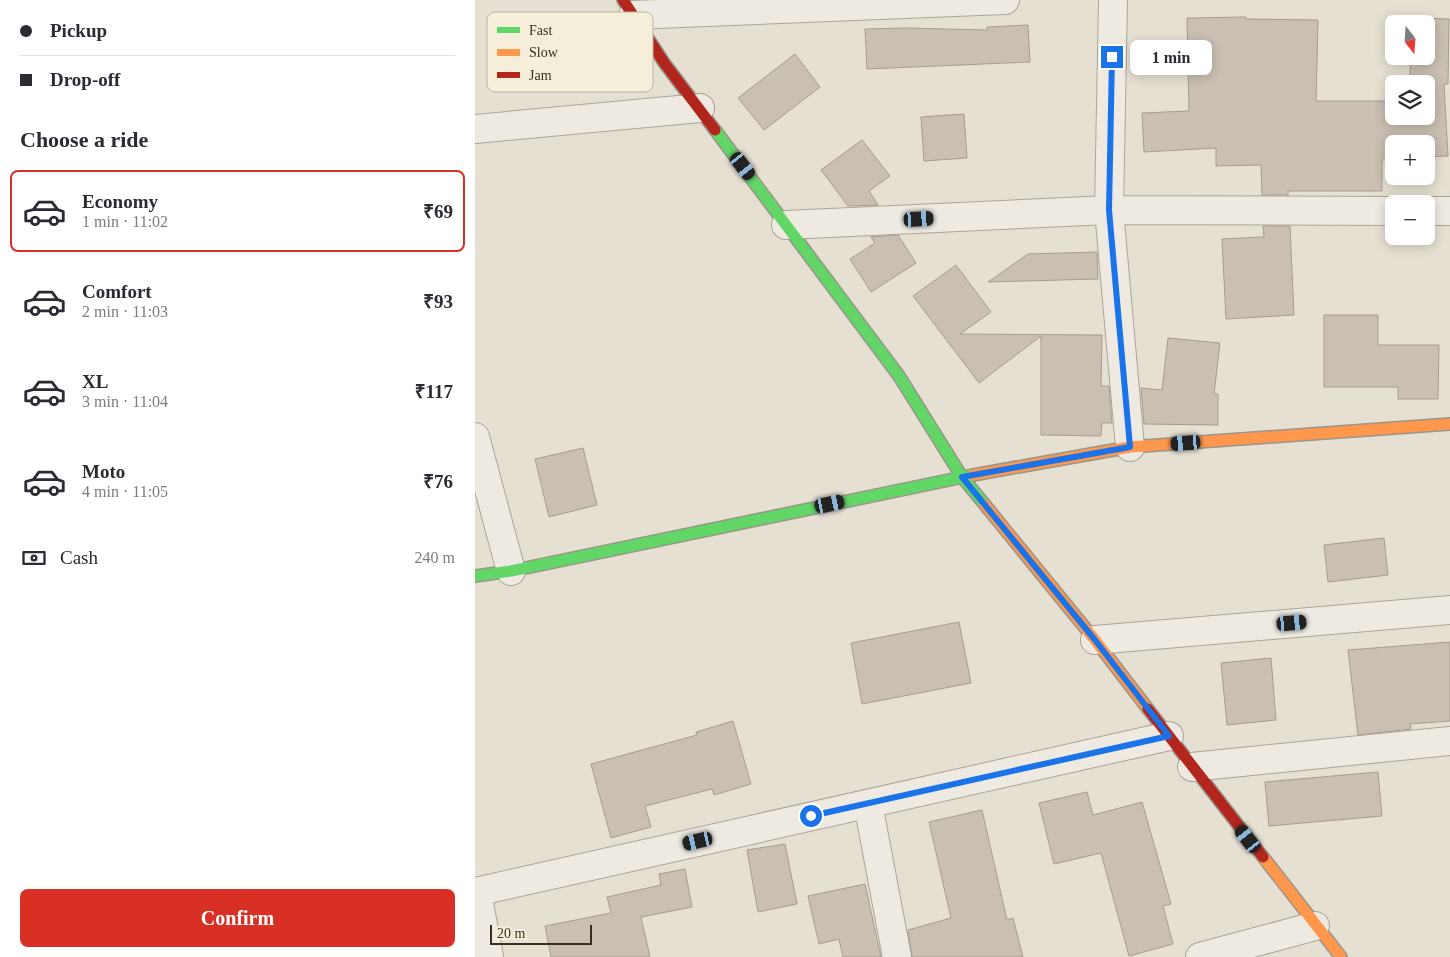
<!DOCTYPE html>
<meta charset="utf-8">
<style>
:root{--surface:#fff;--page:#f7f7f7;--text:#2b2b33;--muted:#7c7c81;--line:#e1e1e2;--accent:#d93025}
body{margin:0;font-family:"Times New Roman",serif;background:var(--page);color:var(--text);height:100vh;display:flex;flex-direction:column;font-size:19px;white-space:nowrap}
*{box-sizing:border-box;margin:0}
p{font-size:16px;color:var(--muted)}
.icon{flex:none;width:28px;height:28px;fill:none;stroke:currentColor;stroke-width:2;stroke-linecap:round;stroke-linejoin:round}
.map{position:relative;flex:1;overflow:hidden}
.details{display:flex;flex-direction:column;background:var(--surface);width:475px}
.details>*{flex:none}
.top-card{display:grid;align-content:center;height:110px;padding:0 20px;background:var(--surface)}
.needle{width:32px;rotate:163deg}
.fabs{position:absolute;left:910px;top:15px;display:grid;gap:10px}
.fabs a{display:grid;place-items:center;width:50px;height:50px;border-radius:8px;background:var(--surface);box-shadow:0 2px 12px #0003;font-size:25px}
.scale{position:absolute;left:15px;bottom:12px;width:102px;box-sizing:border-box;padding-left:5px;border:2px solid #3a2e21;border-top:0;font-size:14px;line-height:18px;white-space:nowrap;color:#3a2e21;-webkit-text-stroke:4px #f5eed8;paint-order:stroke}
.end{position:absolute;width:22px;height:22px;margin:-11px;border:6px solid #1a73e8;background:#fff;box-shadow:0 0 0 2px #fff}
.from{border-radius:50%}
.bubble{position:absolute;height:35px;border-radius:8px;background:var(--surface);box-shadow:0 2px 12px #0003;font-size:16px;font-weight:700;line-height:35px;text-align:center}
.car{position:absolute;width:15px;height:30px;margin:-15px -8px;border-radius:6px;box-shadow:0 0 4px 1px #0007;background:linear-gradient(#222 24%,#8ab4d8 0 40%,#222 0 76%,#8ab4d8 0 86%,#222 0)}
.top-card b{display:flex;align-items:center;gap:18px;height:48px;font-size:19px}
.top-card b+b{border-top:1px solid var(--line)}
.top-card i{width:12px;height:12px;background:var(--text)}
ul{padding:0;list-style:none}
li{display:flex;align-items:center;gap:15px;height:82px;margin:0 10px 8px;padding:0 10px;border:2px solid transparent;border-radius:8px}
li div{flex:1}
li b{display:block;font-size:19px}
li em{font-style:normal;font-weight:700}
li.on{border-color:var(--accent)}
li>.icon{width:45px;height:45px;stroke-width:1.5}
h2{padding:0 20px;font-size:22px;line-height:60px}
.pay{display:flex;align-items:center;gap:12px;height:55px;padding:0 20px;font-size:19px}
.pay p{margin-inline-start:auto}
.button{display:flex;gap:10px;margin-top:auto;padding:10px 20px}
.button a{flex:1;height:58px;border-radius:8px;background:var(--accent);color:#fff;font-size:20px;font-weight:700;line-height:58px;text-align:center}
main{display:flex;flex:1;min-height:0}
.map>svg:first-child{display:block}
.building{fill:#c9bfb2;stroke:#a69c90}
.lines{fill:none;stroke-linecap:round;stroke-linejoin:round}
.street-casing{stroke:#aba599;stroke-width:30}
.fast-casing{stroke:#9a958a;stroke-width:14}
.slow-casing{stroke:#9a958a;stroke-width:14}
.jam-casing{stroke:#9a958a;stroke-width:14}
.street{stroke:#eeeae2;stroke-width:28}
.fast{stroke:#63d668;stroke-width:11}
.slow{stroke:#ff974d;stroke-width:11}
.jam{stroke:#b3261e;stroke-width:11}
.route{stroke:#1a73e8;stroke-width:6}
.key{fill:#f5eed8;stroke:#bdb4a1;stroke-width:1}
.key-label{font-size:14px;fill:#3a2e21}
</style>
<main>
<section class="details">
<div class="top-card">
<b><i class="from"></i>Pickup</b>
<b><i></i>Drop-off</b>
</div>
<h2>Choose a ride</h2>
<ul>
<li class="on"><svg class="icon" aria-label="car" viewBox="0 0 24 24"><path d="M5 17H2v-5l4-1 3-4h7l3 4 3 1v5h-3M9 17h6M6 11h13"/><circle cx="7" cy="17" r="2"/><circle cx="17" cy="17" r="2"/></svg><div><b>Economy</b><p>1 min · 11:02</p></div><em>₹69</em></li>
<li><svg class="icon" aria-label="car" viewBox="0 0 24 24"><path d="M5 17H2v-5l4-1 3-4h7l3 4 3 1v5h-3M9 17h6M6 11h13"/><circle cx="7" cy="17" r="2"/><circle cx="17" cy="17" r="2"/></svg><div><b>Comfort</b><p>2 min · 11:03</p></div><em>₹93</em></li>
<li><svg class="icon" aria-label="car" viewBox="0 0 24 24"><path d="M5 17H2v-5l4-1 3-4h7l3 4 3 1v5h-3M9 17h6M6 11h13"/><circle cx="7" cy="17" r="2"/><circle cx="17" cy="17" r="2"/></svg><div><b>XL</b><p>3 min · 11:04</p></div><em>₹117</em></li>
<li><svg class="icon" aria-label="car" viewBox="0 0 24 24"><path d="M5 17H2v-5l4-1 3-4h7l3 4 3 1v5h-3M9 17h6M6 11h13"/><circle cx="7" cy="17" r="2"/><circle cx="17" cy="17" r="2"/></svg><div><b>Moto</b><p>4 min · 11:05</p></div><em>₹76</em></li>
</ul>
<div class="pay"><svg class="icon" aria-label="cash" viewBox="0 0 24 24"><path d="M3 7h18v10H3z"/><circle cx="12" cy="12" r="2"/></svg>Cash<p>240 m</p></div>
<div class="button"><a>Confirm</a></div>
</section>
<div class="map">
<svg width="975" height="957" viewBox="0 0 975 957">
<rect width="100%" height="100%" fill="#e5e0d1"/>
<path class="building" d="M 771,17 L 771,19 L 843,20 L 841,101 L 919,101 L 919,116 L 951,116 L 951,84 L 935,84 L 935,56 L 951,56 L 951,24 L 937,24 L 937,18 L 974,19 L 973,84 L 969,84 L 973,156 L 951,157 L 951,144 L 919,144 L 919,159 L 907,160 L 907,191 L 813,191 L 813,195 L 787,195 L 786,165 L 741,166 L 741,148 L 669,152 L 667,113 L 714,111 L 712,18 Z
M 553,25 L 555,62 L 392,69 L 390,29 L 430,28 L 512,30 L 512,27 Z
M 320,54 L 345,87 L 289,130 L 263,98 Z
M 489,114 L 492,158 L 449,161 L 446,117 Z
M 387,140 L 415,176 L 394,191 L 403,205 L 373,206 L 346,170 Z
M 788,226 L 815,226 L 819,315 L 751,319 L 747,239 L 789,237 Z
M 423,235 L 441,263 L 396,292 L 375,259 L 400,243 L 396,237 Z
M 622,252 L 623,279 L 513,282 L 553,254 Z
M 481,265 L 516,312 L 485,334 L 627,335 L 626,386 L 634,386 L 637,423 L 627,423 L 626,436 L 566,435 L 566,336 L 504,383 L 438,296 Z
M 849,315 L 903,315 L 903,345 L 964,345 L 963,399 L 923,399 L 923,387 L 849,387 Z
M 693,338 L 745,343 L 739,394 L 743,394 L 743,425 L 669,424 L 666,388 L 687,390 Z
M 108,448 L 122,505 L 74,517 L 60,459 Z
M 909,538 L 913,575 L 853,582 L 849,545 Z
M 484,622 L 496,683 L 387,704 L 376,643 Z
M 975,642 L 975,721 L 935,724 L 936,729 L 883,735 L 873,650 Z
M 796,658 L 801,720 L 752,725 L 746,663 Z
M 258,721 L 276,784 L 239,795 L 237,789 L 170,806 L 176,827 L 136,838 L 116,764 L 222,735 L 221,732 Z
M 903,772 L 907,816 L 794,826 L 790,782 Z
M 612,792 L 618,815 L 667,802 L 696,904 L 688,906 L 698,944 L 654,956 L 626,853 L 579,864 L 564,803 Z
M 507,810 L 532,920 L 538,918 L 548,957 L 437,957 L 433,930 L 476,918 L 454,822 Z
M 310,844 L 322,904 L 283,912 L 272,850 Z
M 210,869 L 217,907 L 166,917 L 175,957 L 76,957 L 70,926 L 136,913 L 132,897 L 186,885 L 184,874 Z
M 390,884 L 406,957 L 368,957 L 364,939 L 344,944 L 333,896 Z"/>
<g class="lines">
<g class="street-casing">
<path id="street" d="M 638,0 L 634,210 L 655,447
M 158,15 L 530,0
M 0,129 L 225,108
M 951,211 L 975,211
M 311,225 L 634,210 L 919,211
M 0,437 L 36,571
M 620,640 L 975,610
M 717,767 L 975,741
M 393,804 L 422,957
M 0,892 L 694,736
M 2,892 L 14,957
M 725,957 L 840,926"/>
</g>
<g class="fast-casing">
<path id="fast" d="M 240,130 L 424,376 L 487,477 L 510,505
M 0,576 L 36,571 L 498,475"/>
</g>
<g class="slow-casing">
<path id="slow" d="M 498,475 L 655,447 L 975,424
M 510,505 L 620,640 L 673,709
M 788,857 L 866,957"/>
</g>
<g class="jam-casing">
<path id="jam" d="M 148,0 L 190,64 L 240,130
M 673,709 L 788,857"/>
</g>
<use href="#street" class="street"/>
<use href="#fast" class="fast"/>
<use href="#slow" class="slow"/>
<use href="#jam" class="jam"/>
</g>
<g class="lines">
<path class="route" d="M 336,816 L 694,736 L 620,640 L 487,477 L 655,447 L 634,210 L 637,57"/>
</g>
<rect x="12" y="12" width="166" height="80" rx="8" class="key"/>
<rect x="22" y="27" width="23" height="6" fill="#63d668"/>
<rect x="22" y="49" width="23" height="7" fill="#ff974d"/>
<rect x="22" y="72" width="23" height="6" fill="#b3261e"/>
<g class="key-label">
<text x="54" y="35">Fast</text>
<text x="54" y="57">Slow</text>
<text x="54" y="80">Jam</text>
</g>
</svg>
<div class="fabs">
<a><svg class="needle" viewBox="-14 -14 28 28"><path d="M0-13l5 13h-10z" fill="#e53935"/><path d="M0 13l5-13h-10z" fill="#7c7c81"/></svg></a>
<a><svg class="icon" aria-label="layers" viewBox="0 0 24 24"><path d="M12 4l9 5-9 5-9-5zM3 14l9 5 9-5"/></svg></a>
<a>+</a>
<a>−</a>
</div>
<div class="scale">20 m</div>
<i class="end from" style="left:336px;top:816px"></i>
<i class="end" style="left:637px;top:57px"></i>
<div class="bubble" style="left:655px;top:40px;width:82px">1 min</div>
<i class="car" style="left:268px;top:166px;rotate:143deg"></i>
<i class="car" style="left:444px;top:219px;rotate:87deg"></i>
<i class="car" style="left:711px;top:443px;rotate:266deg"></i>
<i class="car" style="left:355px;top:504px;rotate:78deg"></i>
<i class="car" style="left:817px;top:623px;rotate:85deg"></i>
<i class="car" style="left:773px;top:839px;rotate:322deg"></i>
<i class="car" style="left:223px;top:841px;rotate:257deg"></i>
</div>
</main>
